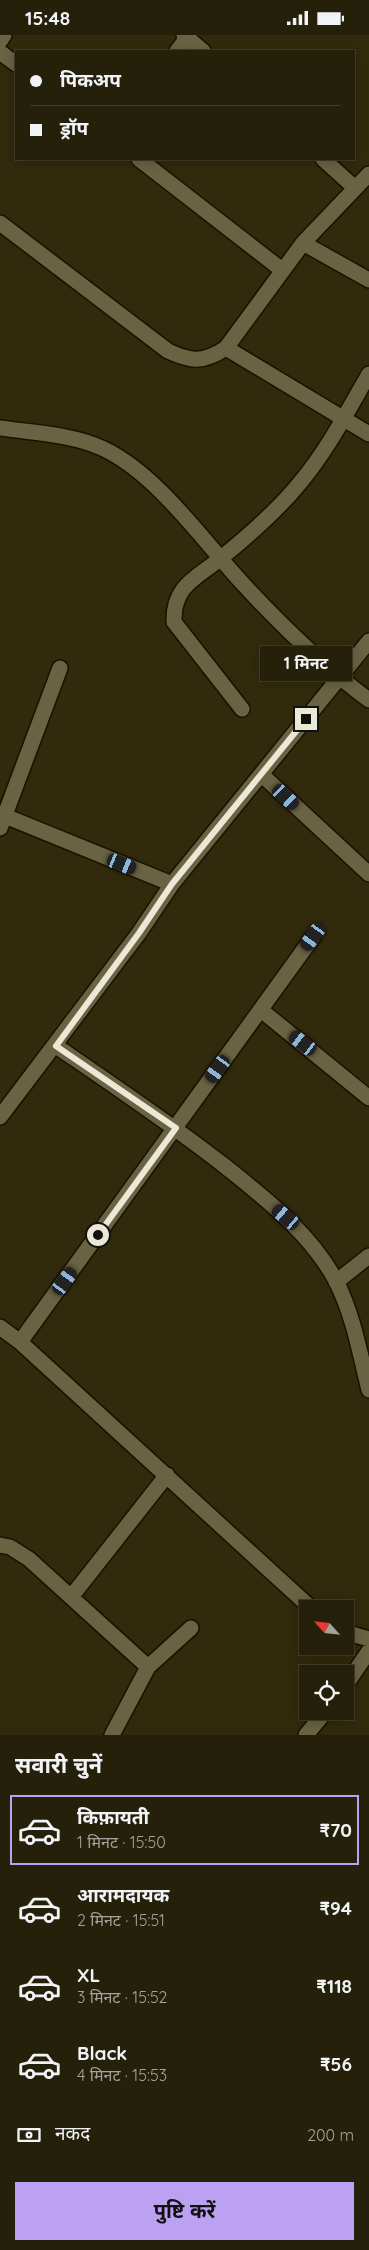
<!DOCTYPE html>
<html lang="hi">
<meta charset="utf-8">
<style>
:root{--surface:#252009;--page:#312d17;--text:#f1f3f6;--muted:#a3a39c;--line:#423e2a;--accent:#bca0f2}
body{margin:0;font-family:Quicksand,"Noto Sans Devanagari",sans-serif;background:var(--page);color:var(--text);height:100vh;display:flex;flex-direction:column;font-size:19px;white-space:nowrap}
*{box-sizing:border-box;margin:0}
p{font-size:16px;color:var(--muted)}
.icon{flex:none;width:28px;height:28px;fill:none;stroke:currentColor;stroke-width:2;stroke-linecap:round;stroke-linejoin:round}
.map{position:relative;height:1700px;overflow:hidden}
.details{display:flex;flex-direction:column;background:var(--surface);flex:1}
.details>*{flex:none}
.banner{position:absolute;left:15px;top:15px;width:340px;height:110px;border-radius:0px;box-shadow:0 2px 12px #0003,0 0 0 1px var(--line);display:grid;align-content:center;height:110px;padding:0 15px;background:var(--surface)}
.needle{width:32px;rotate:297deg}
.controls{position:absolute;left:299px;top:1565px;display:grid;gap:10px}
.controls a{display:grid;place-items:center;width:55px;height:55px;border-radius:0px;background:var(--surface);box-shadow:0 2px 12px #0003,0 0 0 1px var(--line);font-size:25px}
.end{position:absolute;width:22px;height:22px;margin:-11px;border:6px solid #ece8d6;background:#111;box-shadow:0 0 0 2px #111}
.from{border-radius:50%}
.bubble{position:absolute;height:35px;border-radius:0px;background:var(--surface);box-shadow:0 2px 12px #0003,0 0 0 1px var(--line);font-size:16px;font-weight:700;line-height:35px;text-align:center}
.car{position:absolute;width:15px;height:30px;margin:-15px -8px;border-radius:6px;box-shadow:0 0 4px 1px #0007;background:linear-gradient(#222 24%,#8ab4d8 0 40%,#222 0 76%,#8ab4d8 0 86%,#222 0)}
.banner b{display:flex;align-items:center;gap:18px;height:48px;font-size:19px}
.banner b+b{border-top:1px solid var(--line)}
.banner i{width:12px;height:12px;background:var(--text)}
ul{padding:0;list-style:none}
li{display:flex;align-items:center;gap:15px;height:70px;margin:0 10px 8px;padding:0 5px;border:2px solid transparent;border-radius:0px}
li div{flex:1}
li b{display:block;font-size:19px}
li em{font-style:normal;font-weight:700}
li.active{border-color:var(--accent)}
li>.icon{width:45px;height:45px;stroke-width:1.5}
h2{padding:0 15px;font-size:22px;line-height:60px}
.pay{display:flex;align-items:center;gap:12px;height:55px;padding:0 15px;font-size:19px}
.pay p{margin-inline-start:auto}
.button{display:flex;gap:10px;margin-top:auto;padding:10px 15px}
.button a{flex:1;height:58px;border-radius:0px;background:var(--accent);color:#111;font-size:20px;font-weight:700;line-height:58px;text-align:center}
.status{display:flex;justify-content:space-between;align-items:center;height:35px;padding:0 25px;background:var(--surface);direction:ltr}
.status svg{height:14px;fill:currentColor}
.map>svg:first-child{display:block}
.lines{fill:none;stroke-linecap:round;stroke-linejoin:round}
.minor-casing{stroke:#191200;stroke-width:18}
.minor{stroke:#696243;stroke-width:15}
.route{stroke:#ece8d6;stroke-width:6}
</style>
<div class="status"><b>15:48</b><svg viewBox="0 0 49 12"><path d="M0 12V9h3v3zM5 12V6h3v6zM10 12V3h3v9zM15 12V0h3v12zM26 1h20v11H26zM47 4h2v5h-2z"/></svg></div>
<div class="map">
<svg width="369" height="1700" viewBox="0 0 369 1700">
<rect width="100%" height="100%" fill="#312a0c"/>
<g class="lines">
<g class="minor-casing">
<path id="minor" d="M 184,0 L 203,16
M 0,6 L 4,0
M 177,16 L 189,0
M 0,17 L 16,29
M 139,124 L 282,235
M 323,124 L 355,153
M 0,188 L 168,316 C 192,327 203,328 226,313 L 303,208 L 369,139
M 303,208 L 369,245
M 226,313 L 369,399
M 0,393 C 34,398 72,399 104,414 C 158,440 203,506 244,550 C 282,591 324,632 369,665
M 242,674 L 174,587 C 173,550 197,543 221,523 C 248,501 277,476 299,449 C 327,416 347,377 369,339
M 261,739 L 369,839
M 0,779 L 172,849
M 0,793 L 60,633
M 261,975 L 369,1063
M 56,1011 C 113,1050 171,1089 226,1132 C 267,1165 311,1199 336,1246 C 353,1279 360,1319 369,1355
M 0,1082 L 139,898 L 172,849 L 369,606
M 336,1247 L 369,1221
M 0,1292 L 20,1307 L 312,1574
M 20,1307 L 313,902
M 0,1510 L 10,1512 L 29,1524 L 148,1632
M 71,1562 L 167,1440
M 345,1597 L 369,1604
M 345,1651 L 369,1616
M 112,1700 L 148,1632 L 191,1593
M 306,1700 L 326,1676"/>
</g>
<use href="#minor" class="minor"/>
</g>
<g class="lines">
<path class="route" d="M 98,1200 L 176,1093 L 56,1011 L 139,898 L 172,849 L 306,684"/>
</g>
</svg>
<div class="controls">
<a><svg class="needle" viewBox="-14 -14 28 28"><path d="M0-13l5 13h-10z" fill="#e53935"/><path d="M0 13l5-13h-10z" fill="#a3a39c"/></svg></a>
<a><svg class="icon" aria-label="locate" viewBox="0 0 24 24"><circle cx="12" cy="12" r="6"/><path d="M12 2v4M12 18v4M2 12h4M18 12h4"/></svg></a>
</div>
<i class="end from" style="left:98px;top:1200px"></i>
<i class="end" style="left:306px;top:684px"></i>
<div class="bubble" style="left:260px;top:611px;width:92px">1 मिनट</div>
<i class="car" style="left:286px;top:762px;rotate:133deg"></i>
<i class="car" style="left:122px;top:829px;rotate:112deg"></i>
<i class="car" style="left:313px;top:902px;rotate:216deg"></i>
<i class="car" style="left:303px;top:1008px;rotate:308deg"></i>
<i class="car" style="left:218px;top:1034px;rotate:216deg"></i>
<i class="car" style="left:286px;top:1182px;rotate:310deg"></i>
<i class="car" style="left:65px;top:1246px;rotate:36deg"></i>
<div class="banner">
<b><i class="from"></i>पिकअप</b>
<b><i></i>ड्रॉप</b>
</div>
</div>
<section class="details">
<h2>सवारी चुनें</h2>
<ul>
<li class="active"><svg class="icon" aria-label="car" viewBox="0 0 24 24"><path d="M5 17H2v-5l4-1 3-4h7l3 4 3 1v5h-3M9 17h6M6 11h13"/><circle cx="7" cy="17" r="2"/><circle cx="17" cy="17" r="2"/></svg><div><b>किफ़ायती</b><p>1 मिनट · 15:50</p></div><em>₹70</em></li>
<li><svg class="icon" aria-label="car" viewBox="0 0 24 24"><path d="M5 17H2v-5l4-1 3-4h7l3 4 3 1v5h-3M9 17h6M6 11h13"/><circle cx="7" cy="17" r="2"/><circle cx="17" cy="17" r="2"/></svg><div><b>आरामदायक</b><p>2 मिनट · 15:51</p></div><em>₹94</em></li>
<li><svg class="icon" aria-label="car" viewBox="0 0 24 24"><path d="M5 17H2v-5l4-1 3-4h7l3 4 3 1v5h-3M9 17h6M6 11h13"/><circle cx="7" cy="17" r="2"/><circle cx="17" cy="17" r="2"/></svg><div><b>XL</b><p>3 मिनट · 15:52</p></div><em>₹118</em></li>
<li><svg class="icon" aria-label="car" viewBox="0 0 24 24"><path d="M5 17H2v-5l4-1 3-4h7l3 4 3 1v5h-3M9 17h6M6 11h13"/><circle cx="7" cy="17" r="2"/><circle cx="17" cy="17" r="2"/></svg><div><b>Black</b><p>4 मिनट · 15:53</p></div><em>₹56</em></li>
</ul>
<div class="pay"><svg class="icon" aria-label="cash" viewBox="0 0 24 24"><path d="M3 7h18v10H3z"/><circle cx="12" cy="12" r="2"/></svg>नकद<p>200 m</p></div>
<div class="button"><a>पुष्टि करें</a></div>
</section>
